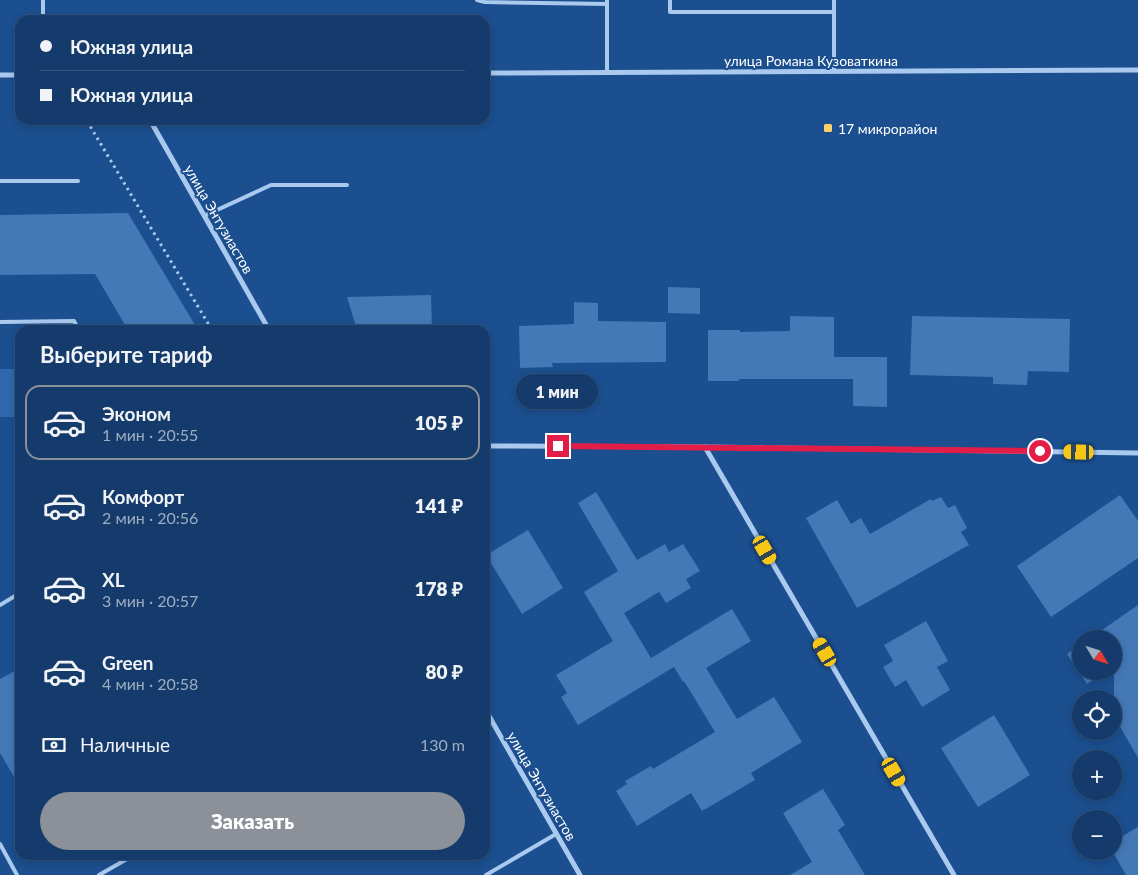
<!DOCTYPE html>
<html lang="ru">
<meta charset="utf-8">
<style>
:root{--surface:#143b6b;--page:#214673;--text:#f1f3f6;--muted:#9dadc1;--line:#33557e;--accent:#8c9099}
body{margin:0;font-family:Lato,sans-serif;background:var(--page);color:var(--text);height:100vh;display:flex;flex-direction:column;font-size:19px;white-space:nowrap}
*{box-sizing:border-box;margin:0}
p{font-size:16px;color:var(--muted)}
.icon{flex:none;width:28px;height:28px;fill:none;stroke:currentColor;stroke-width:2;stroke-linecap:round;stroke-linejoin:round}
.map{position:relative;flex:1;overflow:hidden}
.sheet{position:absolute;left:15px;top:325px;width:475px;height:535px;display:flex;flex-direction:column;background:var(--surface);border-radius:15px;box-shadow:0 2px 8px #0003,0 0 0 1px var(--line)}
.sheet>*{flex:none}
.banner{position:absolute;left:15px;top:15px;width:475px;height:110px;border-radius:15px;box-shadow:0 2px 8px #0003,0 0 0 1px var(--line);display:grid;align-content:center;height:110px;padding:0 25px;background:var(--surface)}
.needle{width:32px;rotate:128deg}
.fabs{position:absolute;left:1072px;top:630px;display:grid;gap:10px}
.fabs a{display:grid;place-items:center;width:50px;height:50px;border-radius:50%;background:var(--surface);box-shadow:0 2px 8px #0003,0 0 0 1px var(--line);font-size:25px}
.end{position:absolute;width:22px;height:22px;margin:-11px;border:6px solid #e11d48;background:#fff;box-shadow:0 0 0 2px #fff}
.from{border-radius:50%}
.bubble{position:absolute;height:35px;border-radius:18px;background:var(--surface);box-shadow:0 2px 8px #0003,0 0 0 1px var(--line);font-size:16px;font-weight:800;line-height:35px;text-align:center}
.car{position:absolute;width:15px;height:30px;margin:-15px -8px;border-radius:6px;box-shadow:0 0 4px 1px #0007;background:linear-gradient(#f5c518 24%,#345 0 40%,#f5c518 0 76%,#345 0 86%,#f5c518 0)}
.banner b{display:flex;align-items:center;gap:18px;height:48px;font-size:19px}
.banner b+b{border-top:1px solid var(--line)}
.banner i{width:12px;height:12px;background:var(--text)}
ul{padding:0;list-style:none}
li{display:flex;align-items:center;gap:15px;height:75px;margin:0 10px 8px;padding:0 15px;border:2px solid transparent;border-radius:15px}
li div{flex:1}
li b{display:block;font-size:19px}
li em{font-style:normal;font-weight:800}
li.active{border-color:var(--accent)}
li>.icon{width:45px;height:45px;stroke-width:1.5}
h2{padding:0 25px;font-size:22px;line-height:60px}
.pay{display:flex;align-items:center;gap:12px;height:55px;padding:0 25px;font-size:19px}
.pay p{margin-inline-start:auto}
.primary-button{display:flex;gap:10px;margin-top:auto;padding:10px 25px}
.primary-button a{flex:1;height:58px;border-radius:30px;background:var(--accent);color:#fff;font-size:20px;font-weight:800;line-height:58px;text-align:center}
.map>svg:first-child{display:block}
.green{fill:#2e69ad}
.building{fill:#4478b7}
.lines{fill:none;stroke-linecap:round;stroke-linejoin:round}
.path{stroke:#a9c9ee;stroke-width:3;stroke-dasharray:2.5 4;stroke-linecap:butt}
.service{stroke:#a9c9ee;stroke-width:4}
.minor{stroke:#a9c9ee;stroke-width:5}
.route{stroke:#e11d48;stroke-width:6}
.poi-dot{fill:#ffd166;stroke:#1b4f8f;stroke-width:2}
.labels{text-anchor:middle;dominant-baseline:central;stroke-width:4;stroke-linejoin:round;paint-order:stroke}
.street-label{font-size:14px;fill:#fff;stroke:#1b4f8f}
.poi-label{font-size:14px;fill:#fff;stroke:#1b4f8f;text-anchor:start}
</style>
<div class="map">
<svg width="1138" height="875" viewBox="0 0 1138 875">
<rect width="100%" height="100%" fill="#1b4f8f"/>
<path class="green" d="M 0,369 L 20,369 L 20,417 L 0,417 Z"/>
<path class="building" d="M 128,213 L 198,330 L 128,330 L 95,274 L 0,275 L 0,215 Z
M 668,287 L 700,288 L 700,314 L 668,313 Z
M 431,295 L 432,330 L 357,330 L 347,297 Z
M 574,302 L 598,303 L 598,321 L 666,322 L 666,362 L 552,363 L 553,367 L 520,368 L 519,326 L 574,324 Z
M 790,316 L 834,317 L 834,357 L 887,357 L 887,407 L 853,406 L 853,379 L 739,379 L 739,381 L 708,381 L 708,330 L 740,330 L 740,332 L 790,331 Z
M 912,316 L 1070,319 L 1069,372 L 1028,371 L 1027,385 L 993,384 L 993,377 L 910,375 Z
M 596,492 L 637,560 L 665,544 L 669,552 L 683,544 L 700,571 L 686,579 L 691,588 L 666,603 L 659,592 L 624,613 L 651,658 L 732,609 L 751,641 L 706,668 L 737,719 L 774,697 L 802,742 L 751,773 L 755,780 L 702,811 L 691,793 L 637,826 L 616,791 L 627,784 L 625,781 L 651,766 L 653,769 L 715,732 L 684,681 L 683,682 L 674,667 L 578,725 L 561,697 L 567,693 L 556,675 L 613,641 L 584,592 L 618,571 L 578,503 Z
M 1120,495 L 1138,521 L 1138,558 L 1051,617 L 1017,566 Z
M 941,497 L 948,508 L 955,505 L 967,528 L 961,532 L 969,545 L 857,608 L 806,518 L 837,500 L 851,524 L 861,518 L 870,534 L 931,499 L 932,501 Z
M 528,530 L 563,588 L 522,614 L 486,555 Z
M 1138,605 L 1138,758 L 1114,716 L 1114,639 L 1089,639 Z
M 926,621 L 948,661 L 937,667 L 950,690 L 922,707 L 906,680 L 895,687 L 883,667 L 893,661 L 884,645 Z
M 1081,644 L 1081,671 L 1105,671 L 1087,684 L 1067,654 Z
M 20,668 L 20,787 L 0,753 L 0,679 Z
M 994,715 L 1030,775 L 978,807 L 941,748 Z
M 823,789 L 845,825 L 838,830 L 865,875 L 790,875 L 812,862 L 783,813 Z
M 1138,827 L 1138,875 L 1126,875 L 1114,854 L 1114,841 Z"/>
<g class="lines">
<path class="path" d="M 87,121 L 212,330"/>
<path class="service" d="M 43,0 L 43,20
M 477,0 L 485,2 L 607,4
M 670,0 L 670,12 L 834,12
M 834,71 L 834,0
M 607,72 L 607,0
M 0,181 L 78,181
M 204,216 L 271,185 L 347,185
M 0,322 L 74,321 L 79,330
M 0,605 L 20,593
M 0,844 L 17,875
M 99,875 L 134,855
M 486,875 L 556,834"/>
<path class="minor" d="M 485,73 L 1138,70
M 0,75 L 20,75
M 150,120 L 269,330
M 485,446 L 705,447 L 1138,453
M 705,447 L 954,875
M 485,709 L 580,875"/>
</g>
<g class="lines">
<path class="route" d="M 558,446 L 1040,451"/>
</g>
<rect class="poi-dot" x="823" y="123" width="10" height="10" rx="2.5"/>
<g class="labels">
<g class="street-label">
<text x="811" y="60">улица Романа Кузоваткина</text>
<text transform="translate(219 219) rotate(60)">улица Энтузиастов</text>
<text transform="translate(542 786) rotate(60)">улица Энтузиастов</text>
</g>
<g class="poi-label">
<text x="838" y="128">17 микрорайон</text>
</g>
</g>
</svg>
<div class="fabs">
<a><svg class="needle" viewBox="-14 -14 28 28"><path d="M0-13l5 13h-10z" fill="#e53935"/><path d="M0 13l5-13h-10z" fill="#9dadc1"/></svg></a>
<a><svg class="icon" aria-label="locate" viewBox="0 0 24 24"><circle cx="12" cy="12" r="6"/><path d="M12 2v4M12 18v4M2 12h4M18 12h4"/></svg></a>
<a>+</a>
<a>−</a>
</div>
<i class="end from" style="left:1040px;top:451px"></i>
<i class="end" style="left:558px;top:446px"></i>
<div class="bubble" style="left:516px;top:374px;width:82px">1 мин</div>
<i class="car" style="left:1079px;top:452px;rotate:271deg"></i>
<i class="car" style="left:765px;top:550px;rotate:150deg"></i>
<i class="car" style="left:825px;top:652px;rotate:330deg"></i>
<i class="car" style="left:894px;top:772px;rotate:150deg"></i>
<div class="banner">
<b><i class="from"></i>Южная улица</b>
<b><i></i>Южная улица</b>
</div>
<section class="sheet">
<h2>Выберите тариф</h2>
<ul>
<li class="active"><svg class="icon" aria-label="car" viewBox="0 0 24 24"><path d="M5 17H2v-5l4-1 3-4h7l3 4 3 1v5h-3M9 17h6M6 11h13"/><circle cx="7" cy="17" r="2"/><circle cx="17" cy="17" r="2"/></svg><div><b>Эконом</b><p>1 мин · 20:55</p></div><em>105 ₽</em></li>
<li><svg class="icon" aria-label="car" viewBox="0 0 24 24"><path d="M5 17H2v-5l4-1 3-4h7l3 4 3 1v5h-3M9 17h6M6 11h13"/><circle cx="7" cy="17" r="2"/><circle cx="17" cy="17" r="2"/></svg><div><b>Комфорт</b><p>2 мин · 20:56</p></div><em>141 ₽</em></li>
<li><svg class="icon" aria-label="car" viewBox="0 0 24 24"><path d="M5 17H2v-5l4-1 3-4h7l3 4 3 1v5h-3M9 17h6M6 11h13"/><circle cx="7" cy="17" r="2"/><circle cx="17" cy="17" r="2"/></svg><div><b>XL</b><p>3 мин · 20:57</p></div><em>178 ₽</em></li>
<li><svg class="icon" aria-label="car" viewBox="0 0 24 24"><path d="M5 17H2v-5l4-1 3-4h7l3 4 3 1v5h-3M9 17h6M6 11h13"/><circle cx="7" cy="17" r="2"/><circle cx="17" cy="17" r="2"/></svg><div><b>Green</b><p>4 мин · 20:58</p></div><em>80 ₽</em></li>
</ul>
<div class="pay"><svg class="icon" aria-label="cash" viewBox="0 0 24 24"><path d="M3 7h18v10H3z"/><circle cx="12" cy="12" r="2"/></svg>Наличные<p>130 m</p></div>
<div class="primary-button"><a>Заказать</a></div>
</section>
</div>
